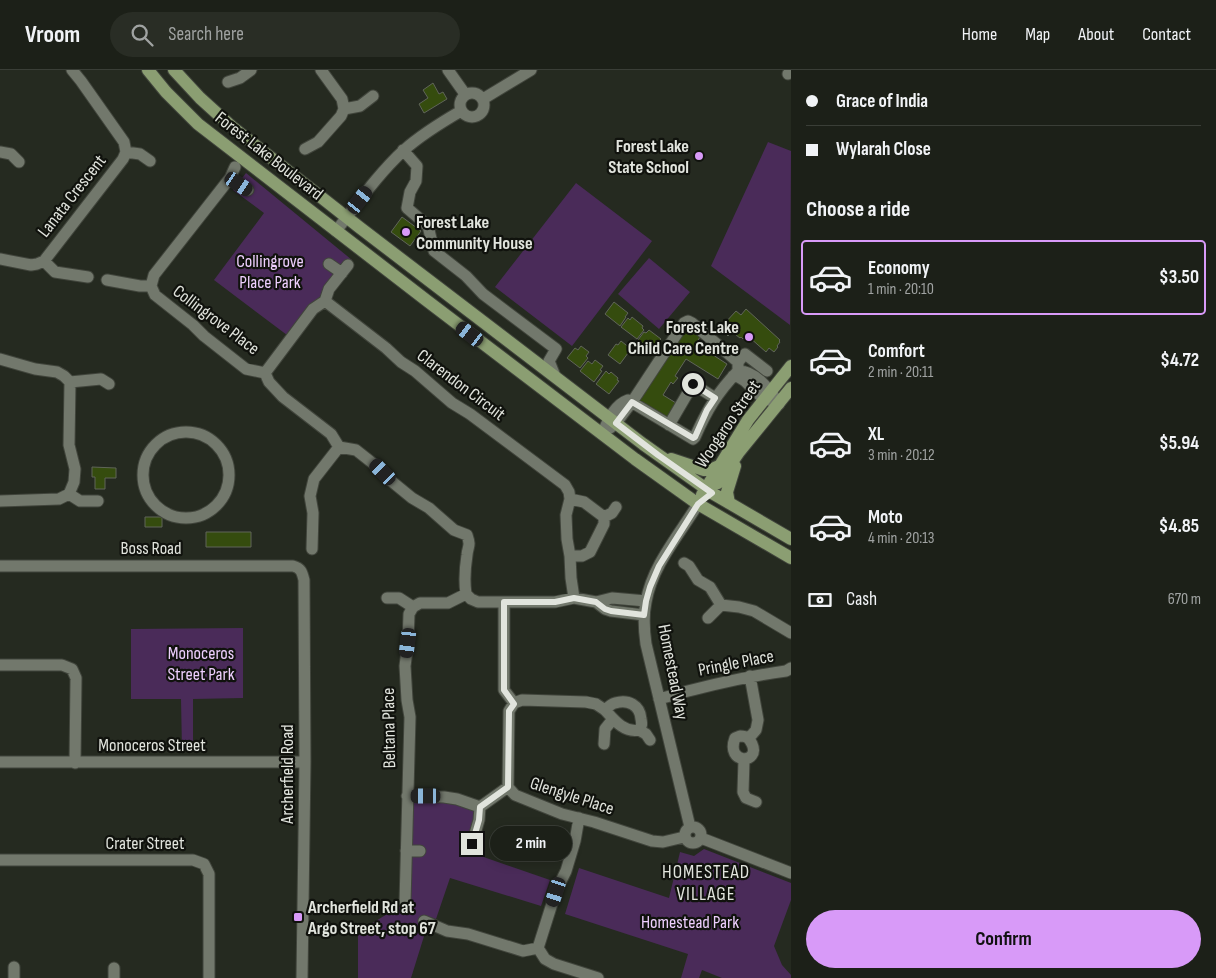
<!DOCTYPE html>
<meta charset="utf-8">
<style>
:root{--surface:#1c2018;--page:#292d25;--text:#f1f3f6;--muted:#a0a3a2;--line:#3a3e37;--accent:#d89af8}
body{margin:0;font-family:"Sofia Sans Condensed",sans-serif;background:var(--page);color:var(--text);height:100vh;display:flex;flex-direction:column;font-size:19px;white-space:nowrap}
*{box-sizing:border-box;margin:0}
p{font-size:16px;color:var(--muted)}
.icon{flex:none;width:28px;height:28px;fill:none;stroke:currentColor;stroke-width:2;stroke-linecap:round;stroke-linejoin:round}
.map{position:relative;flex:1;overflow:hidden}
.sheet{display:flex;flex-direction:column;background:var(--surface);width:425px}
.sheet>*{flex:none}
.hud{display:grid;align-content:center;height:110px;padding:0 15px;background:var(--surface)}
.end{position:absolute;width:22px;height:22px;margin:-11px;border:6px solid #e1e4dd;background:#111;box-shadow:0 0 0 2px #111}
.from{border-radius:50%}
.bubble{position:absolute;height:35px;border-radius:18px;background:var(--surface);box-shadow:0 2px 12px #0003,0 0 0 1px var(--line);font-size:16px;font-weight:700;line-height:35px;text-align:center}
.car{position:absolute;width:15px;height:30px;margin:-15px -8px;border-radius:6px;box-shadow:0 0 4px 1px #0007;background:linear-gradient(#222 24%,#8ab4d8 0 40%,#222 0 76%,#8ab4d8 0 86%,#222 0)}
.hud b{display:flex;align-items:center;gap:18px;height:48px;font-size:19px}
.hud b+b{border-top:1px solid var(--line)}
.hud i{width:12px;height:12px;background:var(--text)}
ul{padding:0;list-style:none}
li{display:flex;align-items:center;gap:15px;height:75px;margin:0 10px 8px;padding:0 5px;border:2px solid transparent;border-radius:5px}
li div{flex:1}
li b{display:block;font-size:19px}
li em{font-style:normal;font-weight:700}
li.selected{border-color:var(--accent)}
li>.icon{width:45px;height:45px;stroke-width:1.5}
h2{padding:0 15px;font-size:22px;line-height:60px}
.pay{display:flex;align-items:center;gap:12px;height:55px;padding:0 15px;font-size:19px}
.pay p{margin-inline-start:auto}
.action{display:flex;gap:10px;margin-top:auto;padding:10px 15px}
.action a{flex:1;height:58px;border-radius:30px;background:var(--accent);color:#111;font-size:20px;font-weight:700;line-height:58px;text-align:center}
header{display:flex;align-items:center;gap:30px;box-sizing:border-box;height:70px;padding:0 25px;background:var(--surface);border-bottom:1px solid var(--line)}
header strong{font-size:24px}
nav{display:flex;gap:28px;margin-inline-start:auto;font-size:18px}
.search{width:350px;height:45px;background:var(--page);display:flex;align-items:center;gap:12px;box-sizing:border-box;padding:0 18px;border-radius:28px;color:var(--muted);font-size:19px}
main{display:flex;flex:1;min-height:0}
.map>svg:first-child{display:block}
.green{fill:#4a2b59}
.building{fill:#354c0e;stroke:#606559}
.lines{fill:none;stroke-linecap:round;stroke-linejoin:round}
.minor-casing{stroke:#41453c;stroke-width:13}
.major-casing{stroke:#41453c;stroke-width:14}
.minor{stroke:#72786c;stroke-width:11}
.major{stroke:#8b9e72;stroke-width:12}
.route{stroke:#e1e4dd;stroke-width:6}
.poi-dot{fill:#d89af8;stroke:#10120d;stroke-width:2}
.labels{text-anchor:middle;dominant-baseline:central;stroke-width:4.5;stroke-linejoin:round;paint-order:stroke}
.poi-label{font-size:18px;font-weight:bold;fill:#e1e4dd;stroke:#10120d;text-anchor:end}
.street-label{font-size:18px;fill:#e1e4dd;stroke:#10120d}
.park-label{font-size:18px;fill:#eecffe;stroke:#10120d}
.neighbourhood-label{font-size:19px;letter-spacing:1px;fill:#e1e4dd;stroke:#10120d}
</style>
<header>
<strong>Vroom</strong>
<div class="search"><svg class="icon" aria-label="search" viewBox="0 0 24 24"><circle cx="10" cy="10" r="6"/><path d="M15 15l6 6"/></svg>Search here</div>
<nav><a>Home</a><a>Map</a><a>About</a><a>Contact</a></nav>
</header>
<main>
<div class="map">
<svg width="791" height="908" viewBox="0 0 791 908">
<rect width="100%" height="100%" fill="#252a20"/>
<path class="green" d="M 768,72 L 791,81 L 790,255 L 711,196 Z
M 246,103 L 352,190 L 291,268 L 214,210 L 264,143 L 233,120 Z
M 576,113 L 652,171 L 572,276 L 495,217 Z
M 649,188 L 690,222 L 659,259 L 618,224 Z
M 243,558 L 243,628 L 193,629 L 193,680 L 182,680 L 181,629 L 131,629 L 131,559 Z
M 407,726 L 480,737 L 472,774 L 475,784 L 550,810 L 541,836 L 450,808 L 436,849 L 430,847 L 411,908 L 358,908 L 358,862 L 405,833 Z
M 704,779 L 791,813 L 791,830 L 774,876 L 782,895 L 791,905 L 791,908 L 722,908 L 702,900 L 699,908 L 681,908 L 688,884 L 565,844 L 579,798 L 669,828 L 680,782 L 694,786 Z"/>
<path class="building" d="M 433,13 L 439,24 L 443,22 L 447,29 L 424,43 L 419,34 L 428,28 L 423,20 Z
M 402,147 L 421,161 L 410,176 L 391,162 Z
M 614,232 L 628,243 L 625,247 L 626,247 L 620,256 L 605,244 Z
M 746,239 L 780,270 L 779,271 L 780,272 L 777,276 L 778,277 L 774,282 L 769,278 L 766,282 L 749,267 L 747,268 L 745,267 L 743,269 L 741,267 L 740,268 L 732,262 L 728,266 L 724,262 L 726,260 L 724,258 L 726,256 L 724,254 L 736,241 L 741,245 Z
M 632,247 L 643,256 L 642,258 L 644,260 L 637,269 L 621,257 L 628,248 L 630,250 Z
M 686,258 L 700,267 L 696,274 L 727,294 L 718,309 L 686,289 L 675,306 L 678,308 L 673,314 L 671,312 L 663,325 L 676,333 L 666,349 L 638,331 Z
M 649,260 L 661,269 L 658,272 L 660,274 L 654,281 L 638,270 L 644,262 L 646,263 Z
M 621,271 L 631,279 L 620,294 L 608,285 L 616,274 L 618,275 Z
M 581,276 L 589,282 L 586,286 L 588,288 L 580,298 L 567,288 L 575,278 L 578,280 Z
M 595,290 L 603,296 L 600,300 L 602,301 L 594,312 L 580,301 L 588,291 L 592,294 Z
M 606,301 L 609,304 L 611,302 L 618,308 L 617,310 L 619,311 L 609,324 L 596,314 Z
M 92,397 L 116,398 L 116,408 L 105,408 L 105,419 L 95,419 L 95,407 L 92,407 Z
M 145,447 L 162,447 L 162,457 L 145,457 Z
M 206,462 L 251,462 L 251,477 L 206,477 Z"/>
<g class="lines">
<g class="minor-casing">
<path id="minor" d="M 448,0 L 465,24
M 788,4 L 791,1
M 228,12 L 240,8 L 251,0
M460 35a12 12 0 1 1 24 0a12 12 0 1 1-24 0Z
M 483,29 L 531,0
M 344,39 L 360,36 L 373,26
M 305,79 L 318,72 L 341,46 L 344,39 L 342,29 L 321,0
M 403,80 L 417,96 L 416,111 L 410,122 L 407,138 L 428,156 L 434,181 L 466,206 L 483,224 L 556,279 L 549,291 L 555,306
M 0,82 L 11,84 L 19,92
M 126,82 L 140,84 L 150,91
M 235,97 L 230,108 L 154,205 L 151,216 L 155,225 L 193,255 L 204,266 L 246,299 L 265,303
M 230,108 L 248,120
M 336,161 C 358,133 378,104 404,80 C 421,65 442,52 461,41
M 0,189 L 31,195 L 37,194 L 44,191 L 123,89 L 126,82 L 124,72 L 81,11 L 72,0
M 44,191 L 55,202 L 88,207
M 329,194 L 342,203
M 348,195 L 329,219 L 325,231 L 313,239 L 265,303 L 269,312 L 283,327 L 331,364 L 339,377 L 356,380 L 375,395 L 390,410 L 412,428 L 429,438 L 454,460 L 467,465 C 471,477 468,475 467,485 C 465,498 464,511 466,524
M 107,210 L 140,216 L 151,216
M 325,231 L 386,278 L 401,292 L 415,301 L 452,333 L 470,344 L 565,415 L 569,422 L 570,429 L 566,445 L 567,469 L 570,486 L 571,508 L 574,528
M 0,289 L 35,299 L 57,302 L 64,306 L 70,312 L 69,375 L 75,399 L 74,412 L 69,424 L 59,429 L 0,431
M 738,301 C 755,300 771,321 779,334
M 733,306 C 747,307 752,322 764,328 C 765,329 771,331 772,331
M 70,312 L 101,309 L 109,314
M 669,355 L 693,314 L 715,328
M 610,358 L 616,353 L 632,332 L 684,253 L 688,251 L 692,253 L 738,292
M143 405a43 43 0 1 1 86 0a43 43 0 1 1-86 0Z
M 602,364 C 608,351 614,335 628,330 L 693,369 L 695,367 C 707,340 717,323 738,301 L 738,292 L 745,284 L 767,301
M 69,424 L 80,431 L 98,431
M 570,429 L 584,432 L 604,447 L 604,454 L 590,482 L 582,486 L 570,486
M 604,447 L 612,443 L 616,437
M 312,479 L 313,443 L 310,426 L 314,409 L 339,377
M 684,493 L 689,496 L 698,510 L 710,517 L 721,535 L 708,548
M 0,496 L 293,496 C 301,498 302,502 304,510 L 305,692 L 302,908
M 466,524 L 471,529 L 478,532 L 555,532 L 574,528 L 596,532 L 612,528 L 646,531
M 387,528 L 399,528 L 413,537
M 504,532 L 504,620 L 514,633
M 596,532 L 605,539 L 611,541 L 644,545
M 721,535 L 739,537 L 754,541 L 791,563
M 0,595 L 62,595 L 72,599 L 76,608 L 75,693
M 659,629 C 701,617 743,607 786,601 L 791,598
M 605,640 L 596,634 L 586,632 L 522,630 L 514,633 L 509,641 L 508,717 L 515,725 L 562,744 L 594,752 L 652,771 L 663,772 L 684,767
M 639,660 C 642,656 642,654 641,649 C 640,635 628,629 615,633 C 611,634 608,637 605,640 C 614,650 624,663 639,660 L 646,664 L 650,670
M 740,666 C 747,666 749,668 752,674 C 761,694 725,695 735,668 Z
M 749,668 L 756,660 L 758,650 L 750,606
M 604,674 L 605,659 L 613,649
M 744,690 L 743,722 L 746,728 L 756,732
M 0,692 L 305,692
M 407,726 L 444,727 L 457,729 L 480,737 L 479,750 L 472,774
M 480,737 L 508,717
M 579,748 L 575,771 L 566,801 L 556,821 L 538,878 L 545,889 L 554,894 L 598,908
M685 765a8 8 0 1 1 16 0a8 8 0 1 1-16 0Z
M 690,757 L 646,574 C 644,560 643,546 646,532 C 652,496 679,465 698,434
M 701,768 L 791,803
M 406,781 L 420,781
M 0,790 L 193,790 L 204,794 L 209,804 L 209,908
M 405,833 L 410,647 L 407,630 L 405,596 L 408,573 L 409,544 L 413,537 L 420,533 L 448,533 L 466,524
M 424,851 L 447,861 L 468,864 L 523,881 L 538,878
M 14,897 L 14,908
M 114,898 L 114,908"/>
</g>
<g class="major-casing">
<path id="major" d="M 148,0 L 166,22 L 198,54 L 426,230 L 635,389 L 698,434 L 791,488
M 174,0 L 200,28 L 232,57 L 359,157 L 643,374 L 712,423 L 791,469
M 671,389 L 704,400 L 710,400 L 719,396
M 718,413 L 739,382 L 791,318
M 702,425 L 748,350 L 791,296
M 729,433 L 727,422 L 735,396"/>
</g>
<use href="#minor" class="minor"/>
<use href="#major" class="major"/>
</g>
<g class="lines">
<path class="route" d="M 472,774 L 479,750 L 480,737 L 508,717 L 509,641 L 514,634 L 504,620 L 504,532 L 555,532 L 574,528 L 596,532 L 605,539 L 611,541 L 644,545 L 646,531 L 650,517 L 659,496 L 698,434 L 712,423 L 658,385 L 616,353 L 632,332 L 693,368 L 695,367 L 707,340 L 715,328 L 693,314"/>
</g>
<g class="poi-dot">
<circle cx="699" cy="86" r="5"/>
<circle cx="406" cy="162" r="5"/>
<circle cx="749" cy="267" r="5"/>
<rect x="293" y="842" width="10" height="10" rx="2.5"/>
</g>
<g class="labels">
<g class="poi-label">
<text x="689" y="76">Forest Lake<tspan x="689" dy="21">State School</tspan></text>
<text x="416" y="152" text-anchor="start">Forest Lake<tspan x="416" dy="21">Community House</tspan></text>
<text x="739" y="257">Forest Lake<tspan x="739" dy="21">Child Care Centre</tspan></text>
<text x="308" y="837" text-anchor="start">Archerfield Rd at<tspan x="308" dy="21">Argo Street, stop 67</tspan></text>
</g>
<g class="street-label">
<text transform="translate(269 86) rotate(38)">Forest Lake Boulevard</text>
<text transform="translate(72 126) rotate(-52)">Lanata Crescent</text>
<text transform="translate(216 250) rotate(37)">Collingrove Place</text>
<text transform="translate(461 315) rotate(37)">Clarendon Circuit</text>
<text transform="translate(728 354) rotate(-56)">Woogaroo Street</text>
<text x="151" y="478">Boss Road</text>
<text transform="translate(736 593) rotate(-11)">Pringle Place</text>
<text transform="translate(673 602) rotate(79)">Homestead Way</text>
<text transform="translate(389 658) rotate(-91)">Beltana Place</text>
<text x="152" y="675">Monoceros Street</text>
<text transform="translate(287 704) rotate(-90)">Archerfield Road</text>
<text transform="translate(572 726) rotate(18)">Glengyle Place</text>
<text x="145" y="773">Crater Street</text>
</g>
<g class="park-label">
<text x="270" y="191">Collingrove<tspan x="270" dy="21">Place Park</tspan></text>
<text x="201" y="583">Monoceros<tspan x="201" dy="21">Street Park</tspan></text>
<text x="690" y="852">Homestead Park</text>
</g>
<g class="neighbourhood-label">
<text x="706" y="802">HOMESTEAD<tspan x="706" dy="22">VILLAGE</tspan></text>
</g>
</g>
</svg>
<i class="end from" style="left:693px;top:314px"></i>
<i class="end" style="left:472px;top:774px"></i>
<div class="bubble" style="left:490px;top:756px;width:82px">2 min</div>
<i class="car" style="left:239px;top:114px;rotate:124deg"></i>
<i class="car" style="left:360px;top:130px;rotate:38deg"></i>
<i class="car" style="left:470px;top:264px;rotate:307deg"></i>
<i class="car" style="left:383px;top:402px;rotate:315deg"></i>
<i class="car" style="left:408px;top:573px;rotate:187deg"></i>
<i class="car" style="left:426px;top:726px;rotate:270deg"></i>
<i class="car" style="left:556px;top:822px;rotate:198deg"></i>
</div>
<section class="sheet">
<div class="hud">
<b><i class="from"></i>Grace of India</b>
<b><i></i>Wylarah Close</b>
</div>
<h2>Choose a ride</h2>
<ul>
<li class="selected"><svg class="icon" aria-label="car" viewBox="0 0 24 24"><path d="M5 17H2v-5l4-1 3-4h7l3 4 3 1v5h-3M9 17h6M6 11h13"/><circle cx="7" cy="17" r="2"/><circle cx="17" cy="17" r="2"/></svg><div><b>Economy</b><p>1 min · 20:10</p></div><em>$3.50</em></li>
<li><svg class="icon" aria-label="car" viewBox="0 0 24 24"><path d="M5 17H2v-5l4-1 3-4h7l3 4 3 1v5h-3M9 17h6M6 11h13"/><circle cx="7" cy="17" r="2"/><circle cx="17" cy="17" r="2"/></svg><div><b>Comfort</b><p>2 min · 20:11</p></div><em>$4.72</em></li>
<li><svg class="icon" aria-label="car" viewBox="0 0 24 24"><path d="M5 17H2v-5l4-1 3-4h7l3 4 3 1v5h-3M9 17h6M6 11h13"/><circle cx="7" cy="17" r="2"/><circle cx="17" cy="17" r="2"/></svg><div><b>XL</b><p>3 min · 20:12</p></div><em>$5.94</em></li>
<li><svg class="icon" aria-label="car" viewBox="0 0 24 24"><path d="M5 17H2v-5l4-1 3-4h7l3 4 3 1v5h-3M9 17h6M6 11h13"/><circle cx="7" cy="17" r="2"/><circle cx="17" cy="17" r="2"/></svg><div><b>Moto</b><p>4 min · 20:13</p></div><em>$4.85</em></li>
</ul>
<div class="pay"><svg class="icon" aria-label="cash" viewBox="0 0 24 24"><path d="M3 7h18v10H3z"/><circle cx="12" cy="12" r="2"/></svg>Cash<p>670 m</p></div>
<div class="action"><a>Confirm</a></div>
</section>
</main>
